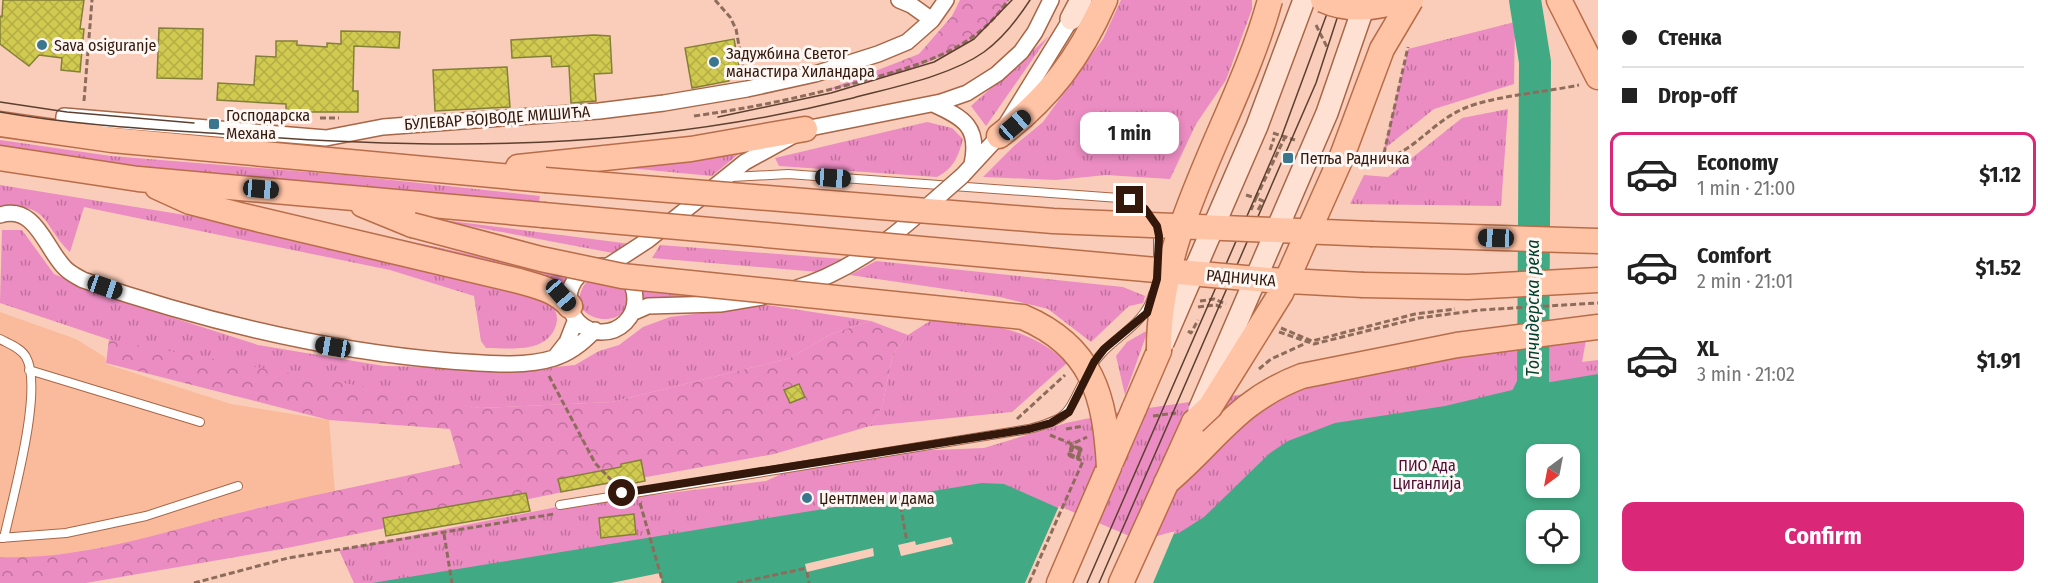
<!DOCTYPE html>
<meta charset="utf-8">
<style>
:root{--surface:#fff;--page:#f2f2f2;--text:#222;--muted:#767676;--line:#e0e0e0;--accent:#db2777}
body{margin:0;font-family:"Fira Sans Condensed",sans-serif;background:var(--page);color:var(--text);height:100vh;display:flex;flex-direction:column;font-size:22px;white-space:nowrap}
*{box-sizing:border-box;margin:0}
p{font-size:20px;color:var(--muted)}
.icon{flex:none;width:33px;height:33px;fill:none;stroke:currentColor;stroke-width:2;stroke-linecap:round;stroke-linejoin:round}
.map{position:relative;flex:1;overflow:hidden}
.side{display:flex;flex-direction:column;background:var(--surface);width:450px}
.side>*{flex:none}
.banner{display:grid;align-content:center;height:132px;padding:0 24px;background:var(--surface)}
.needle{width:39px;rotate:212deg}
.buttons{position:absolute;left:1526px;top:444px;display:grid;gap:12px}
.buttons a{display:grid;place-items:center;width:54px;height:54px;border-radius:12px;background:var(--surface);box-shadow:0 3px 9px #0003;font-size:30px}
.end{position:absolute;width:27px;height:27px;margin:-14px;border:8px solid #33180b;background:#fff;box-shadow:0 0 0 3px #fff}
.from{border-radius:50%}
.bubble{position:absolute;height:42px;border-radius:12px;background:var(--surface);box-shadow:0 3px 9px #0003;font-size:20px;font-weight:700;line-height:42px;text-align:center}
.car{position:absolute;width:18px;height:36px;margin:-18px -9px;border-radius:8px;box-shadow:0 0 4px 2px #0007;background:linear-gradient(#222 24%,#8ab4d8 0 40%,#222 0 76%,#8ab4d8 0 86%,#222 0)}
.banner b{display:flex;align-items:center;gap:21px;height:57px;font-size:22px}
.banner b+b{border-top:2px solid var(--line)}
.banner i{width:15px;height:15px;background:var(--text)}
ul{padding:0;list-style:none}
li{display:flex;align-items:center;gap:18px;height:84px;margin:0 12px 9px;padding:0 12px;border:3px solid transparent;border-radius:12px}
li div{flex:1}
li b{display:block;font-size:22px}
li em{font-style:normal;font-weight:700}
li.on{border-color:var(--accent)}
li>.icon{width:54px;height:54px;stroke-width:1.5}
.cta{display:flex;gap:12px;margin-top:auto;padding:12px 24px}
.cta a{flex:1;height:69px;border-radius:12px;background:var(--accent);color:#fff;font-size:24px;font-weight:700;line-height:69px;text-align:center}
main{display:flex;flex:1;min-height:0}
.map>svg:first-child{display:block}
.built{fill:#fabb9d}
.grass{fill:url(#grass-tufts);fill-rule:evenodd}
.forest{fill:url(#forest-crowns)}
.water{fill:#41aa84;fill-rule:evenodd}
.pier{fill:#f9cdb9}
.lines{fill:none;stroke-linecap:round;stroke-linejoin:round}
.river{stroke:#41aa84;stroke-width:32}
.building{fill:url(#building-cross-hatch);stroke:#858037;stroke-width:1.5}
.lane-casing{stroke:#a76647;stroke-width:10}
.street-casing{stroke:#a76647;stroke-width:18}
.secondary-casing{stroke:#a76647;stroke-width:24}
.primary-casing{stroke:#b86d49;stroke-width:27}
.path{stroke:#8e6c5b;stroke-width:3;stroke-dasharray:6 3;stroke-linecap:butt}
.lane{stroke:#fff;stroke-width:8}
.street{stroke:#fff;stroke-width:15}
.secondary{stroke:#ffe1d3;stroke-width:21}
.primary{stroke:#ffc3a6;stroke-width:24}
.tram{stroke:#5d3f30;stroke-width:1.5}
.street-bridge-casing{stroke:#a76647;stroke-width:18;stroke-linecap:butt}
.secondary-bridge-casing{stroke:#a76647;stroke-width:24;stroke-linecap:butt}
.primary-bridge-casing{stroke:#b86d49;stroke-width:27;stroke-linecap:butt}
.path-bridge{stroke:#8e6c5b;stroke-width:3;stroke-dasharray:6 3;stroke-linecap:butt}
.street-bridge{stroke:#fff;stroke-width:15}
.secondary-bridge{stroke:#ffe1d3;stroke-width:21}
.primary-bridge{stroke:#ffc3a6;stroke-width:24}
.route{stroke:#33180b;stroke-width:8}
.poi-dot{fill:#3a768d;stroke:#fff7f4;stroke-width:2}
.labels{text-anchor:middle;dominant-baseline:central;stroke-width:6;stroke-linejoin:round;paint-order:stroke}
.poi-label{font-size:16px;fill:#33180b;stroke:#fff7f4;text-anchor:start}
.street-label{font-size:16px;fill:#33180b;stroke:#fff7f4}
.park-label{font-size:16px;fill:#4d0e37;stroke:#fff7f4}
.water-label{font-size:18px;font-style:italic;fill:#00402d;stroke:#fff7f4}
</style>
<main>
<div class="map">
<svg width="1598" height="583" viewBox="0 0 1598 583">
<defs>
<pattern id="grass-tufts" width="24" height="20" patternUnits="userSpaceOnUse" patternTransform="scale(1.5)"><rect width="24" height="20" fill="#eb8cc2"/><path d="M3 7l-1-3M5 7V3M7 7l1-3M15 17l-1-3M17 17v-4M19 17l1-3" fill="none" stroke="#bf719c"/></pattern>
<pattern id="forest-crowns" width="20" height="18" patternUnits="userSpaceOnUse" patternTransform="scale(1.5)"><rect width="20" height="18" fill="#eb8cc2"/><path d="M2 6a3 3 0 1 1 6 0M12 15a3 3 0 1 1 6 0" fill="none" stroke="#bf719c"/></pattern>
<pattern id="building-cross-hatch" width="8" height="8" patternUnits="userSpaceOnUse" patternTransform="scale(1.5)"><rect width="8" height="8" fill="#d1ca51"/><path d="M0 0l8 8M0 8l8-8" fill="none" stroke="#b4ad45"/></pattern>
</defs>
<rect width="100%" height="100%" fill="#f9cdb9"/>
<path class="built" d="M 0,312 L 76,339 L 105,357 L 106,364 L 231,404 L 329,420 L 335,492 L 258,508 L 128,543 L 70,553 L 27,558 L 0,557 Z"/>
<path class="grass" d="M 1121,0 L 1252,0 L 1252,9 L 1226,80 L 1196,124 L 1170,179 L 1106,175 L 1056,180 L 983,177 L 1014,146 L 1043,122 L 1103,39 Z
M 1515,22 L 1514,84 L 1434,109 L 1384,149 L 1408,49 Z
M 1048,37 L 986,126 L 971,106 Z
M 1508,109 L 1501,206 L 1350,204 L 1364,175 L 1388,177 L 1462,118 Z
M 927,122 L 952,128 L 963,139 C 958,157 954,168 937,177 L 779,166 L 775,158 Z
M 0,140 L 111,156 L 345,175 L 540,196 L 539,202 L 143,168 L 0,149 Z
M 748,146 L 712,176 L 597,165 Z
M 0,185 L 228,222 L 547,301 C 555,309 559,314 556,325 C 547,354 511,348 486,348 L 481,341 L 474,296 L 390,270 L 84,207 L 70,252 C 44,229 49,199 0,209 Z
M 427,218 L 631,244 L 613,253 Z
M 2,230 L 22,230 L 54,274 L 108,297 L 258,345 L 384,366 L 538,369 L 575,365 L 599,351 L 619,345 L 643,327 L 670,317 L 767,305 L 871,321 L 831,334 L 790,358 L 612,402 L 480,408 L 158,356 L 0,303 Z
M 381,235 L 570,276 L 565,290 Z
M 660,245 L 843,259 L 819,272 L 652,258 Z
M 876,261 L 1123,287 L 1145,296 L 1143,303 L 1129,306 L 1091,342 L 1048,309 L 1000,297 L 850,275 Z
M 588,280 L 622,284 C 649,337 551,325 588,280 Z
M 640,286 L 748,293 L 640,301 Z
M 933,319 C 986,324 1026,325 1067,363 L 1012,412 L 870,426 L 882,407 L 893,354 L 908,335 Z
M 1588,329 L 1582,362 L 1598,360 L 1598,583 L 354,583 L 339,550 L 557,507 L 766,481 L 790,470 L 885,452 L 984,448 L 1066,423 L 1114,413 L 1362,377 ZM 1536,454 L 1569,454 L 1569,488 L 1536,488 ZM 1536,520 L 1569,520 L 1569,554 L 1536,554 Z
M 1148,330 L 1125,395 L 1116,356 L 1127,342 Z"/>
<path class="forest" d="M 960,0 L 1009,0 C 970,61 889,76 824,91 L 919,54 L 952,16 Z
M 871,321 L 908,335 L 893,354 L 882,407 L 870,426 L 774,454 L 558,493 L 282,549 L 86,583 L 0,583 L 0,557 C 89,560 174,528 259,508 C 326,492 393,479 460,464 L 450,429 L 329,420 L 106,363 L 109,340 L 480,408 L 612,402 L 790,358 L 831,334 Z"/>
<path class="water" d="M 1598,374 L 1598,583 L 372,583 L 982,483 L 1004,484 L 1126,538 L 1150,541 L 1179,533 L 1204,517 L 1270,453 L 1288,441 L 1335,423 L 1445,406 L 1533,385 ZM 1536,454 L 1569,454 L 1569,488 L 1536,488 ZM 1536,520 L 1569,520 L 1569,554 L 1536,554 Z"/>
<path class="pier" d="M 1059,506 L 1127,535 L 1150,538 L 1175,531 L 1153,583 L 1025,583 Z
M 951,537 L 953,544 L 901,556 L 898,545 L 915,541 L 916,545 Z
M 873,548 L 874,556 L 807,572 L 805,564 Z
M 660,573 L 662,583 L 611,583 Z"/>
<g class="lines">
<path class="river" d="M 1514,423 L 1533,385 L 1535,62 L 1525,0"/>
</g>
<path class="building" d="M 3,0 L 84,0 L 80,29 L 84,29 L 80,72 L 61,70 L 62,58 L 39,55 L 29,66 L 0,44 L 0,16 L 2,17 Z
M 159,28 L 203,29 L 202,79 L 157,78 Z
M 341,31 L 400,32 L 399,48 L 354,46 L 353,91 L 358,91 L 358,112 L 286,112 L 286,104 L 217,100 L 218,83 L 254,85 L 256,56 L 276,57 L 276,41 L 297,41 L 297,45 L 327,47 L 327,43 L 341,44 Z
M 594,35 L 610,36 L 612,73 L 594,74 L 596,101 L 571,103 L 569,66 L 552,67 L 551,56 L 512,58 L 511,40 Z
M 734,39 L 739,66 L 726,68 L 729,81 L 692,88 L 685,48 Z
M 507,67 L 510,107 L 435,111 L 433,70 Z
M 799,384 L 805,397 L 790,403 L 784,390 Z
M 641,460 L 645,481 L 625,485 L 624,480 L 561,492 L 558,479 L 621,467 L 621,464 Z
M 526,493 L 530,511 L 386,536 L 383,518 Z
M 634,514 L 636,534 L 601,538 L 599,518 Z"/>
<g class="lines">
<g class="lane-casing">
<path id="lane" d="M 732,177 L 788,174 L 1119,198 L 1138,204 L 1152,219
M 1158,229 L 1158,268
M 0,339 C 9,344 21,348 26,357 C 44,389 12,500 4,538
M 1091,368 C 1107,338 1144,329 1153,294
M 29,370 L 200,422
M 560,505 L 1029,429 C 1071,418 1066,414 1085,379
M 0,538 L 66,533 L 146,516 L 238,486"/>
</g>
<g class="street-casing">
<path id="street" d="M 899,0 L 911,5 L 932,20
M 933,104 C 964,118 980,127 972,164
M 63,134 L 64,116 L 326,138 L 383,127 L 599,111 L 664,103 L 747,89 L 815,74 L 878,54 L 907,42 L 932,20 L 946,0
M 962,176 L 999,136 L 1071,19
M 0,215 C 35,204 45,247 64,267 C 69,273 76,276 83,280 C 203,321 324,351 450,361 C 483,363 523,368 554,358 C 571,353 583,343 595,330
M 608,266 L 648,240 L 745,162 L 805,129 L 941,102 L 967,93 L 997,74 L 1021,52 L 1035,32 L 1051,0
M569 299a33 33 0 1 1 66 0a33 33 0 1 1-66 0Z
M 794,289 C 845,273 886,244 925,208
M 632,313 L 648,306 L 720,304 L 762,297
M 556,356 L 567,342 L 576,319"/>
</g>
<g class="secondary-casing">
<path id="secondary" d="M 1071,19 L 1081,0"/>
</g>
<g class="primary-casing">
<path id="primary" d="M 1559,0 L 1598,77
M 0,124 L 112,140 L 545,180
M 999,136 C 1049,98 1080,57 1105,0
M 0,158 L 138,179 L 543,215
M 518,167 L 691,149 L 805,129
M 157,187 L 190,202 L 240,215 L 519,281 C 539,287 556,290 570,306
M 363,205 L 412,225
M 1373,234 L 1598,241
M 1363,285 L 1468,287 L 1598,280
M 1134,409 L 1159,351
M 1166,483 C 1216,441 1236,401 1302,376 L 1457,345 L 1598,327
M 1059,583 L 1109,467
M 1121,583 L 1194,422"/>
</g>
<path class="path" d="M 715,0 L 730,17 L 736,29 L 744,74
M 1316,25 L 1328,49
M 84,101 L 92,0
M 694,116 C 751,108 799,98 855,83 C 911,67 974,53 1008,0
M 320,118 L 339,118
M 1273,133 L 1295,140
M 1270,150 L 1274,138
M 1361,162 C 1413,161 1423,126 1465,108 C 1493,96 1547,92 1579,85
M 1382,162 L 1408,47
M 1246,195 L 1256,198 L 1251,210
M 1258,210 L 1263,201 L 1256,198 L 1285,137
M 1200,301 L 1214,299 L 1226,304
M 1198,307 L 1216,305 L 1223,308
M 1281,328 L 1312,341 L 1415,314 L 1455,309
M 1188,331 L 1191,333 L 1198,320
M 1279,332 L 1314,344 L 1419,318 L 1480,310 L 1598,303
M 1259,369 L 1271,359 L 1306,343
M 549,376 L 595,463 L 614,483
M 1153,416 L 1176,413
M 1017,419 L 1065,375
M 1066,429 L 1084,426
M 1050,435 L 1072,444 L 1087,437
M 1072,444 L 1069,454 L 1078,457
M 899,497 L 907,542
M 640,503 L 663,583
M 444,534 L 452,583
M 807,572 L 809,583
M 194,583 L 288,558 L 554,514
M 737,583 L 807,568
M 1029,583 L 1083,461 L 1078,459"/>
<use href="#lane" class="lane"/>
<use href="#street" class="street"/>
<use href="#secondary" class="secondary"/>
<use href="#primary" class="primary"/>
<path class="tram" d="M 0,102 L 67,112 L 194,123
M 0,112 C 74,125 149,129 224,134 C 440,151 641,151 853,98 C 894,87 950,76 984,52 C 1003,38 1017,20 1030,0
M 718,117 L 831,93 L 934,62 L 974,39 L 1012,0
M 1087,583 L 1281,138 L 1332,0
M 1099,583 L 1316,83 L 1343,0"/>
<g class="street-bridge-casing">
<path id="street-bridge" d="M 930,204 L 962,176"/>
</g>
<g class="secondary-bridge-casing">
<path id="secondary-bridge" d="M 1163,343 L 1257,126 L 1304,0
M 1199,410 L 1327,113 L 1366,0"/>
</g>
<g class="primary-bridge-casing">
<path id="primary-bridge" d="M 1323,0 C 1347,11 1375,9 1400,0
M 545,180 L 1053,221 L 1373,234
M 543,215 L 1268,280 L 1363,285
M 412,225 L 541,259 L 622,276 L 1023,317 C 1093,347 1105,396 1109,467
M 1159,351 C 1158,226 1238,118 1270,0
M 1194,422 L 1210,407 L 1281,293 L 1342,156 L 1382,49 L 1411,0
M 1111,462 L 1134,409"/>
</g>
<path class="path-bridge" d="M 1078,457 L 1080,448 L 1072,446 L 1069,455 L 1078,457 L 1081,449 L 1072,446 L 1069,455 L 1078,458 L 1081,449 L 1072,447 L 1069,455 L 1078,458 L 1081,450 L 1073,447 L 1070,456 L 1078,459 L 1081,450 L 1073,447 L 1070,456 L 1078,459"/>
<use href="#street-bridge" class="street-bridge"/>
<use href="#secondary-bridge" class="secondary-bridge"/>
<use href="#primary-bridge" class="primary-bridge"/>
</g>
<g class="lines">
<path class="route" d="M 622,493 L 1029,429 L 1051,423 L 1069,412 L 1094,362 L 1104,349 L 1147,313 L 1157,279 L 1159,236 L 1157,226 L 1145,209 L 1130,200"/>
</g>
<g class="poi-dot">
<circle cx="42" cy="45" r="6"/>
<circle cx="714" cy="62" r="6"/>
<rect x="208" y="118" width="12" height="12" rx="3"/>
<rect x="1282" y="152" width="12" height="12" rx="3"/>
<circle cx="807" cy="498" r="6"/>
</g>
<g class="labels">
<g class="poi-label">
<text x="54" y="45">Sava osiguranje</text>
<text x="726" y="53">Задужбина Светог<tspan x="726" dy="18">манастира Хиландара</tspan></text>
<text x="226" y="115">Господарска<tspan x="226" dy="18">Механа</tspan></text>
<text x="1300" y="158">Петља Радничка</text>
<text x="819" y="498">Џентлмен и дама</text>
</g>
<g class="street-label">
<text transform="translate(497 118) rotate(-4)">БУЛЕВАР ВОЈВОДЕ МИШИЋА</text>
<text transform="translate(1241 278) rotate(5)">РАДНИЧКА</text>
</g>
<g class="park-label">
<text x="1427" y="465">ПИО Ада<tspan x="1427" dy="18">Циганлија</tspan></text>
</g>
<g class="water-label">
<text transform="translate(1533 308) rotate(-90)">Топчидерска река</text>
</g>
</g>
</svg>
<div class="buttons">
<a><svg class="needle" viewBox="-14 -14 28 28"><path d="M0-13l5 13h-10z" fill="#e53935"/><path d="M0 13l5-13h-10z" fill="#767676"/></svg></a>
<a><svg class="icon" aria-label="locate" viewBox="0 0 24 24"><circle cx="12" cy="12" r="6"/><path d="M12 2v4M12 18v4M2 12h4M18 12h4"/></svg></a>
</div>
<i class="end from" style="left:622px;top:493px"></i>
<i class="end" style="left:1130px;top:200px"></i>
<div class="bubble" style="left:1080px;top:112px;width:99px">1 min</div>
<i class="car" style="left:1015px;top:125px;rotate:49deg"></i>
<i class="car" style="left:833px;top:178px;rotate:94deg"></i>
<i class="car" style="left:261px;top:189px;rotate:95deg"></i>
<i class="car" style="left:1496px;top:238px;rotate:272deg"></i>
<i class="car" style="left:105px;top:287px;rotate:109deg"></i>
<i class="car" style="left:561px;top:295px;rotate:139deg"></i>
<i class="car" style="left:333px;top:347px;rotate:280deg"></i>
</div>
<section class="side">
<div class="banner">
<b><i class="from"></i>Стенка</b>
<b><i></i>Drop-off</b>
</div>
<ul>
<li class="on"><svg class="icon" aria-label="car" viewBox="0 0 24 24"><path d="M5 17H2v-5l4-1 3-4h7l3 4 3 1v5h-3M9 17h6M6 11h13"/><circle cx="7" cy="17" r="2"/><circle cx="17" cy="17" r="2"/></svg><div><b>Economy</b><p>1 min · 21:00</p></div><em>$1.12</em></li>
<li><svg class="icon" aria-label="car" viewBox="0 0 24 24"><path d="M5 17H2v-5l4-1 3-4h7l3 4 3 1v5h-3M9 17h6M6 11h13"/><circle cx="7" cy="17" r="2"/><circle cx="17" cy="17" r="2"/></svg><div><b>Comfort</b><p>2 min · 21:01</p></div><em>$1.52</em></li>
<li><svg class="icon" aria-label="car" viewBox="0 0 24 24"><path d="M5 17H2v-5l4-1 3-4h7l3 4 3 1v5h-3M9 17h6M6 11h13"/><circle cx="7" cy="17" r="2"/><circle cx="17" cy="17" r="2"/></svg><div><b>XL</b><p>3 min · 21:02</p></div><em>$1.91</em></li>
</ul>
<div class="cta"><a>Confirm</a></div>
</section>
</main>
